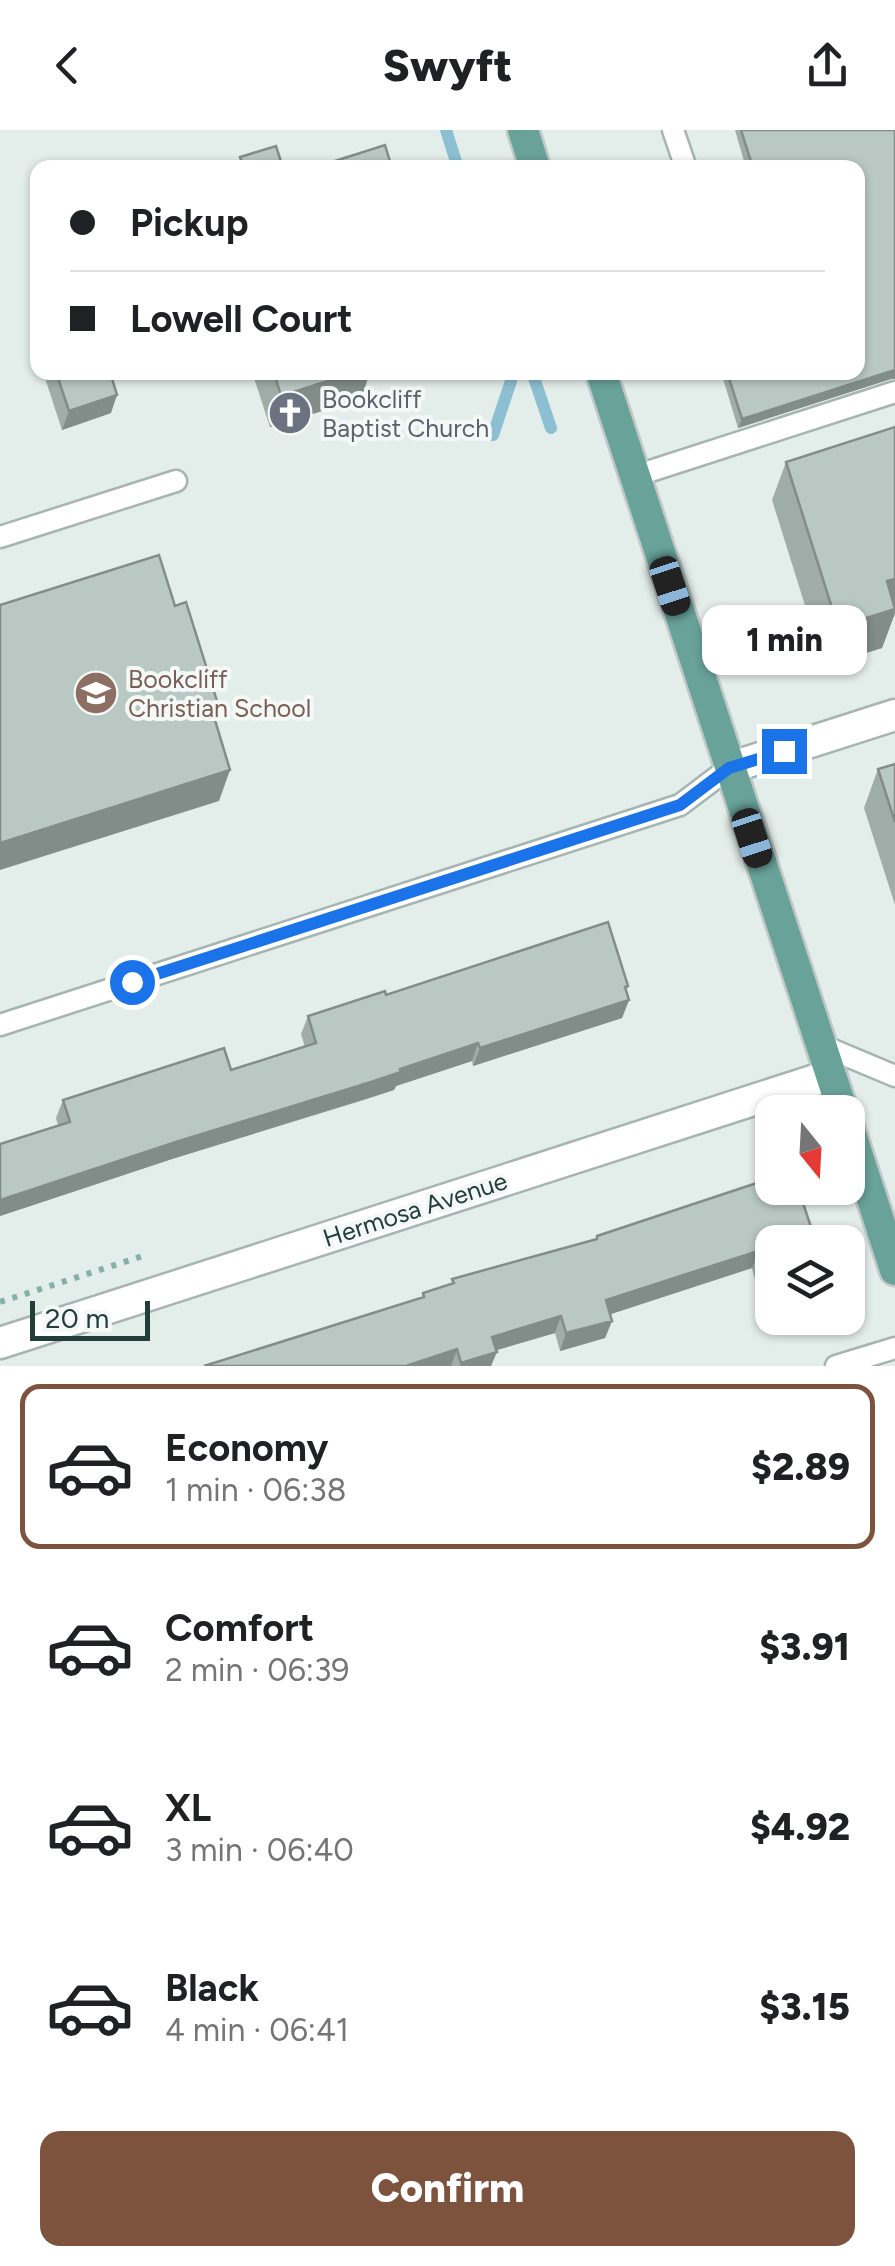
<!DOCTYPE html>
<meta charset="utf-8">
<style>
:root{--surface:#fff;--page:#f6f6f6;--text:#202124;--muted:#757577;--line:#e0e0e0;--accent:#7e533e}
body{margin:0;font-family:Figtree,sans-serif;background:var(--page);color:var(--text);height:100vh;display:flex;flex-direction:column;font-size:38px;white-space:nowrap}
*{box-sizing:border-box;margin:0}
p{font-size:32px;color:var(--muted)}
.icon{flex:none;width:55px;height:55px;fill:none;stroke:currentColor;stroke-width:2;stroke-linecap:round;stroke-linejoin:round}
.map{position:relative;height:1236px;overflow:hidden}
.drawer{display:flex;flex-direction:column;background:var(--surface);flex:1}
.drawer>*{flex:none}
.top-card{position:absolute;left:30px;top:30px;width:835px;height:220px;border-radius:20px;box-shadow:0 2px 8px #0004;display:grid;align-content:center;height:220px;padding:0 40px;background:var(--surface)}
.needle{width:65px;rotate:162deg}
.tools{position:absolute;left:755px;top:965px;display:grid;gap:20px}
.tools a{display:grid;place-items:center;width:110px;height:110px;border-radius:20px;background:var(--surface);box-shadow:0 2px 8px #0004;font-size:50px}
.scale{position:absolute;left:30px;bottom:25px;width:120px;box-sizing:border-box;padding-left:10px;border:5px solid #233e3a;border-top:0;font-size:28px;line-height:35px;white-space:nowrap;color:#233e3a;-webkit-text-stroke:8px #f4f9f7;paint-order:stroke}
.end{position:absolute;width:45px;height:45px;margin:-22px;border:12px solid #1a73e8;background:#fff;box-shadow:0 0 0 5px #fff}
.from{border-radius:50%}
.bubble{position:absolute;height:70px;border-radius:20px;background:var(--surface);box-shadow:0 2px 8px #0004;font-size:32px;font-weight:800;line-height:70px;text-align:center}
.car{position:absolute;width:30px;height:60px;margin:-30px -15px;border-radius:12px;box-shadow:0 0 8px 2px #0007;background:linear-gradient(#222 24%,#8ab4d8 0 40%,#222 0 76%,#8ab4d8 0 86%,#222 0)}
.top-card b{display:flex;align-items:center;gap:35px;height:95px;font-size:38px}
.top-card b+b{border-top:2px solid var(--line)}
.top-card i{width:25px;height:25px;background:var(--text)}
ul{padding:18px 0 0;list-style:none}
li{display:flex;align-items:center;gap:30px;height:165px;margin:0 20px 15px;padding:0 20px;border:5px solid transparent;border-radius:20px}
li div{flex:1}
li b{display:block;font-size:38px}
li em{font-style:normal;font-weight:800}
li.current{border-color:var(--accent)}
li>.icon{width:90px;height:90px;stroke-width:1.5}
.button{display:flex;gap:20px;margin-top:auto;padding:20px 40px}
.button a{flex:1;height:115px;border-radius:20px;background:var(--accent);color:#fff;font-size:40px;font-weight:800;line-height:115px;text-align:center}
header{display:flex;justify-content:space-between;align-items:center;height:130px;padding:0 40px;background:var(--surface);font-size:45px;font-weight:800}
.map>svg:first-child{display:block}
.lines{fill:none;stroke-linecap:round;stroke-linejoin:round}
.stream{stroke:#8cbfd1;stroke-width:12}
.service-casing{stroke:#a6b5b2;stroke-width:25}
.minor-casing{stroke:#a6b5b2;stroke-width:35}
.primary-casing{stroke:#c1c9c8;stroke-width:35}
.path{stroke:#84b0a7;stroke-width:6;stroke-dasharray:5 8;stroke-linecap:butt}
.service{stroke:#fff;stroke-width:20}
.minor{stroke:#fff;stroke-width:30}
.primary{stroke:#68a299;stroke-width:30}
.wall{fill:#9faca8}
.shaded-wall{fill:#828c88}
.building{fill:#b9c8c3;stroke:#828c88;stroke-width:2.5}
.route{stroke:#1a73e8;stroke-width:12}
.labels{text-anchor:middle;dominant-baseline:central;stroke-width:8;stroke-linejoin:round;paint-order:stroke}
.worship-label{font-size:25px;fill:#5b616d;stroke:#f4f9f7;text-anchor:start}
.education-label{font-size:25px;fill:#785e54;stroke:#f4f9f7;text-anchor:start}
.street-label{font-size:25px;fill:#233e3a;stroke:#f4f9f7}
</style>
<header><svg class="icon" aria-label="back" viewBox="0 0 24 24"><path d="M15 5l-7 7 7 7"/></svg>Swyft<svg class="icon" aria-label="share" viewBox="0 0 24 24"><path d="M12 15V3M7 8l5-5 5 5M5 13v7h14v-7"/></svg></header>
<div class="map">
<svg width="895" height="1236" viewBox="0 0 895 1236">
<rect width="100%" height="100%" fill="#e3edea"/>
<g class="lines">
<path class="stream" d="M 446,0 L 458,38
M 532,242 L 551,298
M 493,305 L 514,242"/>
<g class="service-casing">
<path id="service" d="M 673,0 L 686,38
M 635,346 L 895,262
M 0,407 L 176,351
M 0,895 L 680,675 L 729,638
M 821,915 L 895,946
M 836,1236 L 895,1218"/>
</g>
<g class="minor-casing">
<path id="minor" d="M 729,638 L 895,585
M 0,1213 L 831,945"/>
</g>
<g class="primary-casing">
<path id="primary" d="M 523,0 L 535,38
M 601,242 L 843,982
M 848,995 L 895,1140"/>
</g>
<path class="path" d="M 0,1172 L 146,1125"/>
<use href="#service" class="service"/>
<use href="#minor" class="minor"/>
<use href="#primary" class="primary"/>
</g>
<path class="wall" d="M 735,0 L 895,0 L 891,249 L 738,298 L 721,242 L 858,242 L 858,38 L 746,38 Z
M 43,242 L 110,242 L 111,283 L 62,300 Z
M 252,242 L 370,242 L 361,269 L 270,297 Z
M 786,332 L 895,483 L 882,518 L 824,536 L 772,370 Z
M 895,634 L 895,775 L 864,678 L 878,639 Z
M 628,856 L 626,861 L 629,870 L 622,888 L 473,936 L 472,931 L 396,956 L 394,960 L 364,970 L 172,1029 L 0,1086 L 0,1014 L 58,995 L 56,988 L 63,970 L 231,940 L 305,917 L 301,904 L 308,886 L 386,865 Z
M 772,1048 L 772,1152 L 757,1157 L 752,1138 L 610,1184 L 612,1191 L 605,1208 L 560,1221 L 555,1203 L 496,1220 L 491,1236 L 204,1236 L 421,1168 L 423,1163 L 451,1154 L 452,1149 L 596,1109 L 597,1106 Z"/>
<path class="shaded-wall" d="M 895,240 L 895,249 L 891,249 L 738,298 L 742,289 Z
M 356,242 L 370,242 L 361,269 L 270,297 L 281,266 Z
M 117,265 L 111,283 L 62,300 L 69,281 Z
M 895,449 L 895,483 L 882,518 L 824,536 L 838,497 L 887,451 Z
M 230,640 L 219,671 L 0,740 L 0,713 Z
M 628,856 L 622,872 L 629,870 L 622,888 L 473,936 L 480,918 Z
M 478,913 L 472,931 L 396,956 L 394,960 L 172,1029 L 0,1086 L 0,1070 Z
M 813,1103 L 809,1112 L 798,1112 L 800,1107 Z
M 758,1121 L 752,1138 L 599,1188 L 606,1170 Z
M 772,1136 L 772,1152 L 757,1157 L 764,1139 Z
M 561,1186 L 555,1203 L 494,1221 L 492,1207 Z
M 612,1191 L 605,1208 L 560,1221 L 566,1203 Z
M 457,1219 L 451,1236 L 406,1236 Z
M 497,1222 L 491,1236 L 460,1236 L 461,1233 Z"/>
<path class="building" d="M 741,0 L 895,0 L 895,240 L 742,289 L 727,242 L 858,242 L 858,38 L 753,38 Z
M 385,15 L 392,38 L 313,38 Z
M 276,16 L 283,38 L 244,38 L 240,27 Z
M 56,242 L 110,242 L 117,265 L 69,281 Z
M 274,242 L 356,242 L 281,266 Z
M 895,297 L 895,449 L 887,451 L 895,479 L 838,497 L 786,332 Z
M 159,425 L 175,476 L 186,472 L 222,587 L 215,590 L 230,640 L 0,713 L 0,475 Z
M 895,634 L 895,692 L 878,639 Z
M 608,792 L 628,856 L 625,857 L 629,870 L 480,918 L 478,913 L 400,939 L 401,942 L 371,952 L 179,1011 L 0,1070 L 0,1014 L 70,992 L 63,970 L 224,918 L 231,940 L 316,913 L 308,886 L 385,861 L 386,865 Z
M 772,1048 L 772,1058 L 798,1058 L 813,1103 L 800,1107 L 802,1112 L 772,1112 L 772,1136 L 764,1139 L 758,1121 L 606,1170 L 612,1191 L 566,1203 L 561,1186 L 492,1207 L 497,1222 L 461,1233 L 457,1219 L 406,1236 L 204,1236 L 424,1167 L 423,1163 L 454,1153 L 452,1149 L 597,1109 L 597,1106 Z"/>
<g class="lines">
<path class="route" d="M 132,852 L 680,675 L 729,638 L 784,621"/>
</g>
<defs>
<g id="church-disc" transform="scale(2.25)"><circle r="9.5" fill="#6b7280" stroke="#f4f9f7"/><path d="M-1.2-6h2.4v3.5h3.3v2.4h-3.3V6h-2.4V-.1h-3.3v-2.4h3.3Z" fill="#fff"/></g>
<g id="school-disc" transform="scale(2.25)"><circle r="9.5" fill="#8d6e63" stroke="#f4f9f7"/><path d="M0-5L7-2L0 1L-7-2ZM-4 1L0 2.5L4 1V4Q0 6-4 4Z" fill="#fff"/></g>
</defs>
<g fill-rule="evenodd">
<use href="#church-disc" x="290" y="283"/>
<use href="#school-disc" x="96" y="563"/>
</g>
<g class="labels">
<g class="worship-label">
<text x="322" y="269">Bookcliff<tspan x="322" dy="29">Baptist Church</tspan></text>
</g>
<g class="education-label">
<text x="128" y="549">Bookcliff<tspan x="128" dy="29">Christian School</tspan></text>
</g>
<g class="street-label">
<text transform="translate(415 1079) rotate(-18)">Hermosa Avenue</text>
</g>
</g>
</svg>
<div class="tools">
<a><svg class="needle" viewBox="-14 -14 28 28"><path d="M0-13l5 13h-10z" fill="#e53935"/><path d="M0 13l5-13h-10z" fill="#757577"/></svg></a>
<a><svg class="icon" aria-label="layers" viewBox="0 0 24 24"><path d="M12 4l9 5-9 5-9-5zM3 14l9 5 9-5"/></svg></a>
</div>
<div class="scale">20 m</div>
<i class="end from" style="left:132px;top:852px"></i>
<i class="end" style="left:784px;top:621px"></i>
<div class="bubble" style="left:702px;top:475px;width:165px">1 min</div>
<i class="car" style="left:670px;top:456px;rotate:162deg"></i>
<i class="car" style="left:752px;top:708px;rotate:162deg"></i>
<div class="top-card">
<b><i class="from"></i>Pickup</b>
<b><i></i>Lowell Court</b>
</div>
</div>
<section class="drawer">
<ul>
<li class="current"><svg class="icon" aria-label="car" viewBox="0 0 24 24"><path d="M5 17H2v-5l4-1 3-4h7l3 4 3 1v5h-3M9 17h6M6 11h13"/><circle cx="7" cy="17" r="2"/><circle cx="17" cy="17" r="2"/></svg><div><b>Economy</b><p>1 min · 06:38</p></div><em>$2.89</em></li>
<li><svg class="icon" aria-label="car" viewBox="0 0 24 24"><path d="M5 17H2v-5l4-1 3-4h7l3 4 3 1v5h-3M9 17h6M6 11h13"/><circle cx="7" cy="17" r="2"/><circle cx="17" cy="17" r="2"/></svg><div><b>Comfort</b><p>2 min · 06:39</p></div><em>$3.91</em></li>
<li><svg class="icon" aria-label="car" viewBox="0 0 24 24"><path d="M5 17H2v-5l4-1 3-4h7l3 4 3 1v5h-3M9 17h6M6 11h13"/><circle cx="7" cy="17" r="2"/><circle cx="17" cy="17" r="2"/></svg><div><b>XL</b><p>3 min · 06:40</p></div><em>$4.92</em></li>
<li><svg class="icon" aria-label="car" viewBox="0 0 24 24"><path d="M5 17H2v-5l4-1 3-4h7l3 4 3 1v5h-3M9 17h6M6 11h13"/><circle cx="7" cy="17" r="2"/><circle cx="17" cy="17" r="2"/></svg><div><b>Black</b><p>4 min · 06:41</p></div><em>$3.15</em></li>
</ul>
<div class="button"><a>Confirm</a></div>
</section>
